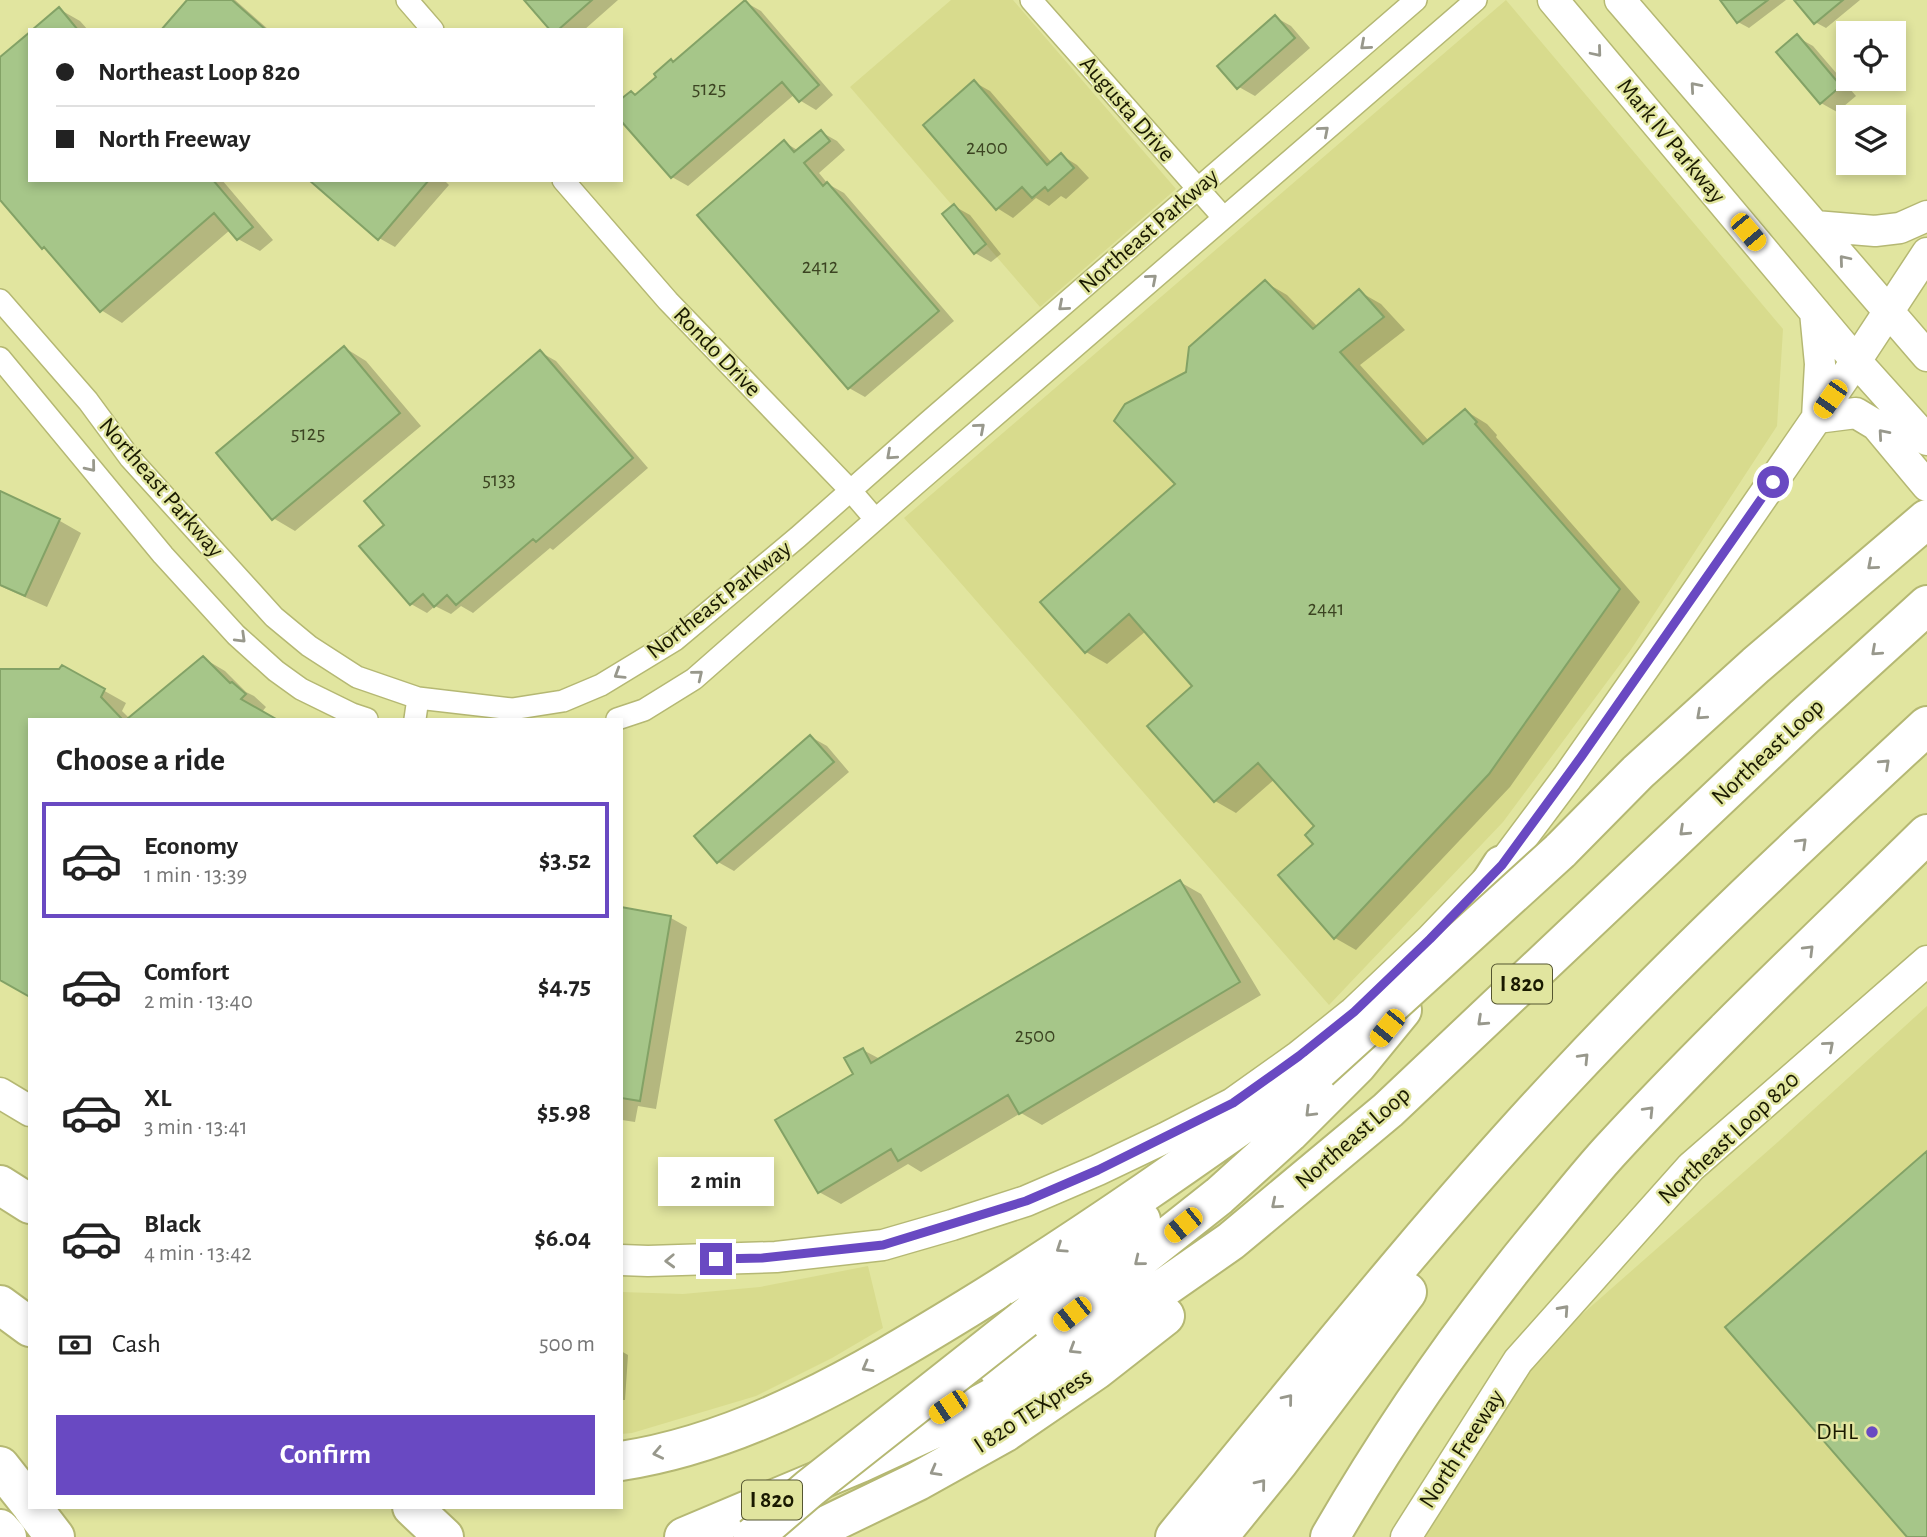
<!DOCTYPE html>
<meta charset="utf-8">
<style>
:root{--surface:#fff;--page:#f2f2f2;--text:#222;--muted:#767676;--line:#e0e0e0;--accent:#6949c2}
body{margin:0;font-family:"Alegreya Sans",sans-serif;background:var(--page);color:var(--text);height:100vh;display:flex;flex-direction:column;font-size:26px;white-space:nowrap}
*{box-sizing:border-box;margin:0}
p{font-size:23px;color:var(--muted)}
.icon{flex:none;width:38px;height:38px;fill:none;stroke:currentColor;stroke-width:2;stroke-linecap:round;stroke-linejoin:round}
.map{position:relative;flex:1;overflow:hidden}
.sheet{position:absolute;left:28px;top:718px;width:595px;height:791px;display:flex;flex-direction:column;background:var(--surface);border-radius:0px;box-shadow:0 4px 10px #0003}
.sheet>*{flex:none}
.guide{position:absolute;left:28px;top:28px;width:595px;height:154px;border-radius:0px;box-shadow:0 4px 10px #0003;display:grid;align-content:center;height:154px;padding:0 28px;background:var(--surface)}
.controls{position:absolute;left:1836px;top:21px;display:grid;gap:14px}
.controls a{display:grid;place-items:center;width:70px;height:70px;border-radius:0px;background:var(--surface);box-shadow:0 4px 10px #0003;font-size:35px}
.end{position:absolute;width:32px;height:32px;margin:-16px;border:9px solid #6949c2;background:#fff;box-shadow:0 0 0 4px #fff}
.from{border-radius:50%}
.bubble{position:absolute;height:49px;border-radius:0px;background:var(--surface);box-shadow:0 4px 10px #0003;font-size:23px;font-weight:700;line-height:49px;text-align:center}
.car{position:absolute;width:21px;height:42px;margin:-21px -10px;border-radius:9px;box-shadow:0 0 5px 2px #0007;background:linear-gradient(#f5c518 24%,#345 0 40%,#f5c518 0 76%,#345 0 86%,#f5c518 0)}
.guide b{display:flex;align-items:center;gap:24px;height:66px;font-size:26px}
.guide b+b{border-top:2px solid var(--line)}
.guide i{width:18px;height:18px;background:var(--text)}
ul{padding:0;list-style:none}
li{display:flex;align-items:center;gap:21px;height:116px;margin:0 14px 10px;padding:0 14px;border:4px solid transparent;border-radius:0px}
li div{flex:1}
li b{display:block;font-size:26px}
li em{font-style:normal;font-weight:700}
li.current{border-color:var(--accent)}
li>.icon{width:63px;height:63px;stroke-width:1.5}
h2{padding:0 28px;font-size:32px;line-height:84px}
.pay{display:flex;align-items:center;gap:18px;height:77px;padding:0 28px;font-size:26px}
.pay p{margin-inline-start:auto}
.primary-button{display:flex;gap:14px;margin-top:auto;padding:14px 28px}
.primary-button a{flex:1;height:80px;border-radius:0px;background:var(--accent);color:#fff;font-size:28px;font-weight:700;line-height:80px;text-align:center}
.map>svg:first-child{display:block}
.built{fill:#d8db8d}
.shadow{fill:#0003}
.building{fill:#a6c689;stroke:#83a266;stroke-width:2}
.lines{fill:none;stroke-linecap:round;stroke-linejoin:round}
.street-casing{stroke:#b5b873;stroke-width:24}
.secondary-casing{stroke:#b5b873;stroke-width:33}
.highway-casing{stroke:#b5b873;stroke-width:42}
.street{stroke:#fff;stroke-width:21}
.secondary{stroke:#fff;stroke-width:30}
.highway{stroke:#fff;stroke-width:38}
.highway-bridge-casing{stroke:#b5b873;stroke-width:42;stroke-linecap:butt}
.highway-bridge{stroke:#fff;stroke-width:38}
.oneway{stroke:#98988c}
.route{stroke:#6949c2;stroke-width:9}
.poi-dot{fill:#6949c2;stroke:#e1e59f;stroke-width:2.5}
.labels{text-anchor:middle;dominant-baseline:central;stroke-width:5;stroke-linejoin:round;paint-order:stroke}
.number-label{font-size:21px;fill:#3c4422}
.shield{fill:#e1e59f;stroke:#555630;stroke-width:2}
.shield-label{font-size:23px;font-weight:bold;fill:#191900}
.street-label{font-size:24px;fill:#191900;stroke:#e1e59f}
.poi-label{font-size:24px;fill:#191900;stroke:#e1e59f;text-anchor:end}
</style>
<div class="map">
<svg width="1927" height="1537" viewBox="0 0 1927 1537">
<rect width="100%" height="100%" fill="#e1e59f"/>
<path class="built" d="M 951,0 L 1013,0 L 1176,189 L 1040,307 L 850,87 Z
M 1506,0 L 1783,329 L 1777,426 L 1630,651 L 1503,822 L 1329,1005 L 904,518 Z
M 1927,1006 L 1927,1537 L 1410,1537 L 1545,1347 L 1779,1141 Z
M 868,1266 L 883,1328 L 832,1358 L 756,1396 L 632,1433 L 621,1434 L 621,1292 L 683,1294 L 760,1287 Z"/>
<path class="shadow" d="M 189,0 L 235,0 L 269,30 L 164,30 Z
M 526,0 L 618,0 L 584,30 L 552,30 Z
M 1727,0 L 1786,0 L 1749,28 L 1738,22 Z
M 1804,0 L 1860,0 L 1826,28 L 1815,22 Z
M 745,2 L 761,11 L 833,95 L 816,110 L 801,101 L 795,94 L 688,186 L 672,177 L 637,96 Z
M 59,9 L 80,21 L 88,30 L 34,30 Z
M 1275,17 L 1291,26 L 1310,48 L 1255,96 L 1239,87 Z
M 1797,37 L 1813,46 L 1856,96 L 1837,112 L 1821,103 Z
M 0,60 L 30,180 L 222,180 L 273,240 L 260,251 L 238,239 L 230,230 L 122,323 L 101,310 L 0,198 Z
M 974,82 L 990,91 L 1052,163 L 1061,155 L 1077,165 L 1089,178 L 1066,199 L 1061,196 L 1049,206 L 1036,198 L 1013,218 L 997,208 Z
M 821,132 L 837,141 L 845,150 L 819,173 L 828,184 L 844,193 L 954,321 L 865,397 L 849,388 L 784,142 L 799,151 Z
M 312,180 L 444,180 L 449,185 L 395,247 L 379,238 Z
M 954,206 L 970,215 L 1001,254 L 991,262 L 975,253 Z
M 1265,282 L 1287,295 L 1318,327 L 1360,292 L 1381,304 L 1405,330 L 1360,365 L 1429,441 L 1466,411 L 1487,424 L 1497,435 L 1496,437 L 1640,602 L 1510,787 L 1356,950 L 1335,938 L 1316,844 L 1317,826 L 1275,779 L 1236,813 L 1215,801 L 1195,686 L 1146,631 L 1107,664 L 1086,652 L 1178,484 L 1188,373 Z
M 345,348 L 366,361 L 421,426 L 295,531 L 273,518 Z
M 540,352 L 556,361 L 648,468 L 553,550 L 550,548 L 473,613 L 461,606 L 451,614 L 435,606 L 427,613 L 411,604 L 387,525 Z
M 0,493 L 60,521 L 81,533 L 47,607 L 0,586 Z
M 203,658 L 225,671 L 246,692 L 254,696 L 266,707 L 261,713 L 272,719 L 30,719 L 0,978 L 0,671 L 60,671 L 62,667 L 126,703 L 122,711 L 130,719 Z
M 811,737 L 827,746 L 849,772 L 734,871 L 718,862 L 696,837 Z
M 1180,882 L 1201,894 L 1261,995 L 1042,1125 L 1021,1113 L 921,1172 L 908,1164 L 841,1204 L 819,1192 L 863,1050 L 880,1059 Z
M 621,909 L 671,918 L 687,927 L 656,1109 L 638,1106 L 635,1122 L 622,1120 L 621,1126 Z
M 621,1351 L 628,1355 L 625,1400 L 621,1400 Z"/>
<path class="building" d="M 187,0 L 232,0 L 266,30 L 161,30 Z
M 524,0 L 592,0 L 558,30 L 550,30 Z
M 745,0 L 819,85 L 799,102 L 782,82 L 671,178 L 621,121 L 621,99 L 631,91 L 635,95 L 656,77 L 654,74 L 671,59 L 673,62 Z
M 1720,0 L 1768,0 L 1737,23 Z
M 1794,0 L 1843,0 L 1814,24 Z
M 59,7 L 78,30 L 32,30 Z
M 1275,15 L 1295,38 L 1237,89 L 1217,66 Z
M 30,32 L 30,180 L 213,180 L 253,227 L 237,240 L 214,213 L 100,312 L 44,247 L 42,249 L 0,200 L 0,57 Z
M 1797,34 L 1841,86 L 1820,104 L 1776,52 Z
M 974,80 L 1047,165 L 1061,153 L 1074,168 L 1048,191 L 1045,187 L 1032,198 L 1022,187 L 996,210 L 923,125 Z
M 821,130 L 830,141 L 804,163 L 823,186 L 827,182 L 939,311 L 848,389 L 697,215 L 784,140 L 794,152 Z
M 309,180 L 429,180 L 378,240 Z
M 954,204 L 986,244 L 974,254 L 942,214 Z
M 1265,280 L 1313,329 L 1359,289 L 1384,317 L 1340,352 L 1423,444 L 1465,409 L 1477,422 L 1475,424 L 1620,589 L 1489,774 L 1334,939 L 1278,875 L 1313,844 L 1305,835 L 1314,826 L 1258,763 L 1214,802 L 1147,726 L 1192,686 L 1129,614 L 1085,653 L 1040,602 L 1175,484 L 1114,421 L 1125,404 L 1186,372 L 1189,347 Z
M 344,346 L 400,413 L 272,520 L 216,453 Z
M 540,350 L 633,458 L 536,542 L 533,539 L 456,605 L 447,595 L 434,607 L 423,594 L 410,605 L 359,546 L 384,525 L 364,501 Z
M 0,491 L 60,519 L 25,596 L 0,585 Z
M 203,656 L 230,683 L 232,682 L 246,694 L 241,699 L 276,719 L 127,719 Z
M 62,665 L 105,689 L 101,697 L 122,719 L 30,719 L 30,997 L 0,980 L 0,669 L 59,669 Z
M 810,735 L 834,762 L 717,863 L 694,836 Z
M 1180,880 L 1240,982 L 1019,1114 L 1008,1095 L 898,1161 L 891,1149 L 818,1193 L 775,1120 L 853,1074 L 844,1058 L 863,1048 L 871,1063 Z
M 621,907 L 671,916 L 640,1101 L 621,1098 Z
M 1927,1151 L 1927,1537 L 1907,1537 L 1725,1327 Z"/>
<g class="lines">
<g class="street-casing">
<path id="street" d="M 407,0 L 433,30
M 1031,0 L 1223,217
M 563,180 L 668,301 L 851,491 L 875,519
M 0,300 L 88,401 L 130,458 L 274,617 L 309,646 L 357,677 L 418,698 L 512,709 L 563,701 L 601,685 L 675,640 L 798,537 L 928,422 L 1416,0
M 0,358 L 163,555 L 236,635 L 276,671 L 301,689 L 352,714 L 367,719
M 415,719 L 418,698
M 617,719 L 644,710 L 694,679 L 916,484 L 1476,0"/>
</g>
<g class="secondary-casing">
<path id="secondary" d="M 1553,0 L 1856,361 L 1927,440
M 1620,0 L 1927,356
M 1815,226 L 1875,231 L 1900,228 L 1927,216
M 1815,312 L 1820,364 L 1817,418 L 1856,413 L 1876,425 L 1927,486
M 0,1093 L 30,1111
M 621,1260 L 648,1261 L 776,1257 L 883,1245 L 952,1225 L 1026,1201 L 1098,1170 L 1165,1138 L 1233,1103 L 1299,1056 L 1354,1012 L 1431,939 L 1502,865 L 1567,778 L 1670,631 L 1856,361 L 1927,253
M 1406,1537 L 1518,1361 L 1691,1167 L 1927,961"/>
</g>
<g class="highway-casing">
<path id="highway" d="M 1560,851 L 1638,772 L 1756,665 L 1927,519
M 1454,939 L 1502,865
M 0,1185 L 30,1204
M 0,1305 L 30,1327
M 1024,1319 L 1141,1220
M 999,1370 L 1219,1196 L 1289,1133 L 1357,1065 L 1402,1010
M 621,1461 C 746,1442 862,1373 968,1308 C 1088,1234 1204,1152 1319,1070
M 0,1466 L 30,1504
M 32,1507 L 55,1537
M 412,1507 L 444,1537
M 0,1529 L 7,1537
M 684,1537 L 860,1463 L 938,1427 L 992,1398 L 1092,1338 L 1231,1241 L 1388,1110 L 1804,717 L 1927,605
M 802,1537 L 918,1481 L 1004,1433 L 1096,1370 L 1165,1316
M 1175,1537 C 1304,1381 1430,1222 1568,1075 C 1682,953 1805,839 1927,726
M 1218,1537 L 1278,1463 L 1407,1292
M 1330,1537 C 1395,1425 1468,1320 1551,1221 C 1570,1198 1589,1174 1609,1152 C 1710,1042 1820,939 1927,834"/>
</g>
<use href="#street" class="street"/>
<use href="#secondary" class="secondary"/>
<use href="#highway" class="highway"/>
<g class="highway-bridge-casing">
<path id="highway-bridge" d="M 1319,1070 L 1560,851
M 753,1537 L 810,1488 L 1024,1319"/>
</g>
<use href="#highway-bridge" class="highway-bridge"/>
</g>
<defs><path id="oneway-chevron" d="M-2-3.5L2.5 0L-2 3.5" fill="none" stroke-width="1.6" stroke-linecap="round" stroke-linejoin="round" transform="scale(1.75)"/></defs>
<g class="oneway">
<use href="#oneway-chevron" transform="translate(1365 45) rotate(139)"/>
<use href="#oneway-chevron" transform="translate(1597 52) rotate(50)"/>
<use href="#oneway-chevron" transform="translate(1695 87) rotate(-131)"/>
<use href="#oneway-chevron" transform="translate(1324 131) rotate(-41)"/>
<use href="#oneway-chevron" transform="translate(1844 260) rotate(-130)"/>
<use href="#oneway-chevron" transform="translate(1152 279) rotate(-41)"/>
<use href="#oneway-chevron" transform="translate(1063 306) rotate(139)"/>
<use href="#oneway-chevron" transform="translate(980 428) rotate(-41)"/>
<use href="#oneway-chevron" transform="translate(1883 434) rotate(-131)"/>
<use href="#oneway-chevron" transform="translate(891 455) rotate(138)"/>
<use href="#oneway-chevron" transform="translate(91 467) rotate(51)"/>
<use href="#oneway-chevron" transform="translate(1872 565) rotate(139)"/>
<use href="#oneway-chevron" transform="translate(241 638) rotate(44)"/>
<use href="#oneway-chevron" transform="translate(1876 651) rotate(138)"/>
<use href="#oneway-chevron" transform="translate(619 674) rotate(148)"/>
<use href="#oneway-chevron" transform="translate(698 675) rotate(-39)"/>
<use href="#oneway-chevron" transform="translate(1701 715) rotate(138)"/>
<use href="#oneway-chevron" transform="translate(1885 764) rotate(-43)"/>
<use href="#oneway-chevron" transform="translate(1684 831) rotate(137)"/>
<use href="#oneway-chevron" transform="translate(1802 843) rotate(-44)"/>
<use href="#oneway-chevron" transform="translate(1809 950) rotate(-45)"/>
<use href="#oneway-chevron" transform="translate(1482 1021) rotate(137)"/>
<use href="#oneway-chevron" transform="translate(1829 1046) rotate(-41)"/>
<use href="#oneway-chevron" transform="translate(1584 1058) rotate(-46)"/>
<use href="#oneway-chevron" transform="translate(1649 1111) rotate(-46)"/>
<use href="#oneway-chevron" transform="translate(1310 1112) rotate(135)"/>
<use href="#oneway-chevron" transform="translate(1276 1204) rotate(140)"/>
<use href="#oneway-chevron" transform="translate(1061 1248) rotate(146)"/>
<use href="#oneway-chevron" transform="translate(670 1261) rotate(178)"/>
<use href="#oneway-chevron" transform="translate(1139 1261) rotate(141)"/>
<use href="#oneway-chevron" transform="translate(1564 1310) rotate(-48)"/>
<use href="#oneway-chevron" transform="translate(1074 1349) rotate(148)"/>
<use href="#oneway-chevron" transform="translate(867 1367) rotate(151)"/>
<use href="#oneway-chevron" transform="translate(1288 1399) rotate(-51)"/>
<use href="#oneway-chevron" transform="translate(658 1453) rotate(168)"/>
<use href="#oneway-chevron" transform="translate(935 1471) rotate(151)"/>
<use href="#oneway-chevron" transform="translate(1261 1484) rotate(-51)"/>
</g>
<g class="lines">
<path class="route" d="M 716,1259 L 762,1258 L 883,1245 L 1026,1201 L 1098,1170 L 1233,1103 L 1299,1056 L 1354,1012 L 1430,939 L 1502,865 L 1581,757 L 1773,482"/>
</g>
<circle class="poi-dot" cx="1872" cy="1432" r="7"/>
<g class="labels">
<g class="number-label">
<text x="709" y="88">5125</text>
<text x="987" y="147">2400</text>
<text x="820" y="266">2412</text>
<text x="308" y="433">5125</text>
<text x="499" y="479">5133</text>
<text x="1326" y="608">2441</text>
<text x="1035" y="1035">2500</text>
</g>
<g class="shield">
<rect x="1492" y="964.5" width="60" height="39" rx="5"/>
<rect x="742" y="1480.5" width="60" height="39" rx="5"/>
</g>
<g class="shield-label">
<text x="1522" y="984">I 820</text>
<text x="772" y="1500">I 820</text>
</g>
<g class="street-label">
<text transform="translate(1127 109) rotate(49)">Augusta Drive</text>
<text transform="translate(1671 141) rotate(50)">Mark IV Parkway</text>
<text transform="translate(1149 231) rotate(-41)">Northeast Parkway</text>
<text transform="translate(717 352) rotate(46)">Rondo Drive</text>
<text transform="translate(161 488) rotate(49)">Northeast Parkway</text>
<text transform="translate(719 600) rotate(-38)">Northeast Parkway</text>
<text transform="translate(1768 752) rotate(-43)">Northeast Loop</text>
<text transform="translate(1353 1138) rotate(-41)">Northeast Loop</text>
<text transform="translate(1729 1138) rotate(-43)">Northeast Loop 820</text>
<text transform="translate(1033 1411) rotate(-33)">I 820 TEXpress</text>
<text transform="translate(1462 1449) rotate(-57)">North Freeway</text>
</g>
<g class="poi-label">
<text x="1858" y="1432">DHL</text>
</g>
</g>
</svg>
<div class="controls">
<a><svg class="icon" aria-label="locate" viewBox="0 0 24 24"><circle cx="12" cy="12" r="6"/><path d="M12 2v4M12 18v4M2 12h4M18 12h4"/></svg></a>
<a><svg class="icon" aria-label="layers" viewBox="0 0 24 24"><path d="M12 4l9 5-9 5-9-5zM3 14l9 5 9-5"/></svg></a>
</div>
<i class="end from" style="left:1773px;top:482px"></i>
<i class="end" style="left:716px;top:1259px"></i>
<div class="bubble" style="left:658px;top:1157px;width:116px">2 min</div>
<i class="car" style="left:1748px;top:232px;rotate:140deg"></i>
<i class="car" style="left:1830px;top:399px;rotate:215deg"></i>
<i class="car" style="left:1387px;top:1028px;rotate:219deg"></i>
<i class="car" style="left:1183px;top:1225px;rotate:231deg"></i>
<i class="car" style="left:1072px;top:1314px;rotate:232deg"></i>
<i class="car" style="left:948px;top:1407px;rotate:236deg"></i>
<div class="guide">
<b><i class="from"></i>Northeast Loop 820</b>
<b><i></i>North Freeway</b>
</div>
<section class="sheet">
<h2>Choose a ride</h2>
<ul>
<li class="current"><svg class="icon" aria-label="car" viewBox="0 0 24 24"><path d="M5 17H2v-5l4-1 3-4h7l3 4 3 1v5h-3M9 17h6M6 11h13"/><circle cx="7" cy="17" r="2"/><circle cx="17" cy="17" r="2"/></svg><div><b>Economy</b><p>1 min · 13:39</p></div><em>$3.52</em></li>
<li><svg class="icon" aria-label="car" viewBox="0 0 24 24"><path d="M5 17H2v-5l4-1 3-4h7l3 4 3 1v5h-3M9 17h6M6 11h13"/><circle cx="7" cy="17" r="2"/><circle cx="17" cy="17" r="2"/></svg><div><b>Comfort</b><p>2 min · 13:40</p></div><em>$4.75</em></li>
<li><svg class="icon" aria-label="car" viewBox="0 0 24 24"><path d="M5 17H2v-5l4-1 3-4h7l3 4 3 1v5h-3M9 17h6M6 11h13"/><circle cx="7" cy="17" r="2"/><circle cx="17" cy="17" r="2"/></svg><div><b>XL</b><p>3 min · 13:41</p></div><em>$5.98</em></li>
<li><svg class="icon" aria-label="car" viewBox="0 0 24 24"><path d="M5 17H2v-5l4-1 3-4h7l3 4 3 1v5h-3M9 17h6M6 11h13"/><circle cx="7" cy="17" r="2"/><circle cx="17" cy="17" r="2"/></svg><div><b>Black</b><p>4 min · 13:42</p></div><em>$6.04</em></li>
</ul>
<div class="pay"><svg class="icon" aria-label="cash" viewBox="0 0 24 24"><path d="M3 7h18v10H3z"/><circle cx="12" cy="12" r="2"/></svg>Cash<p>500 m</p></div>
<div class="primary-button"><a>Confirm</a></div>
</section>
</div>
